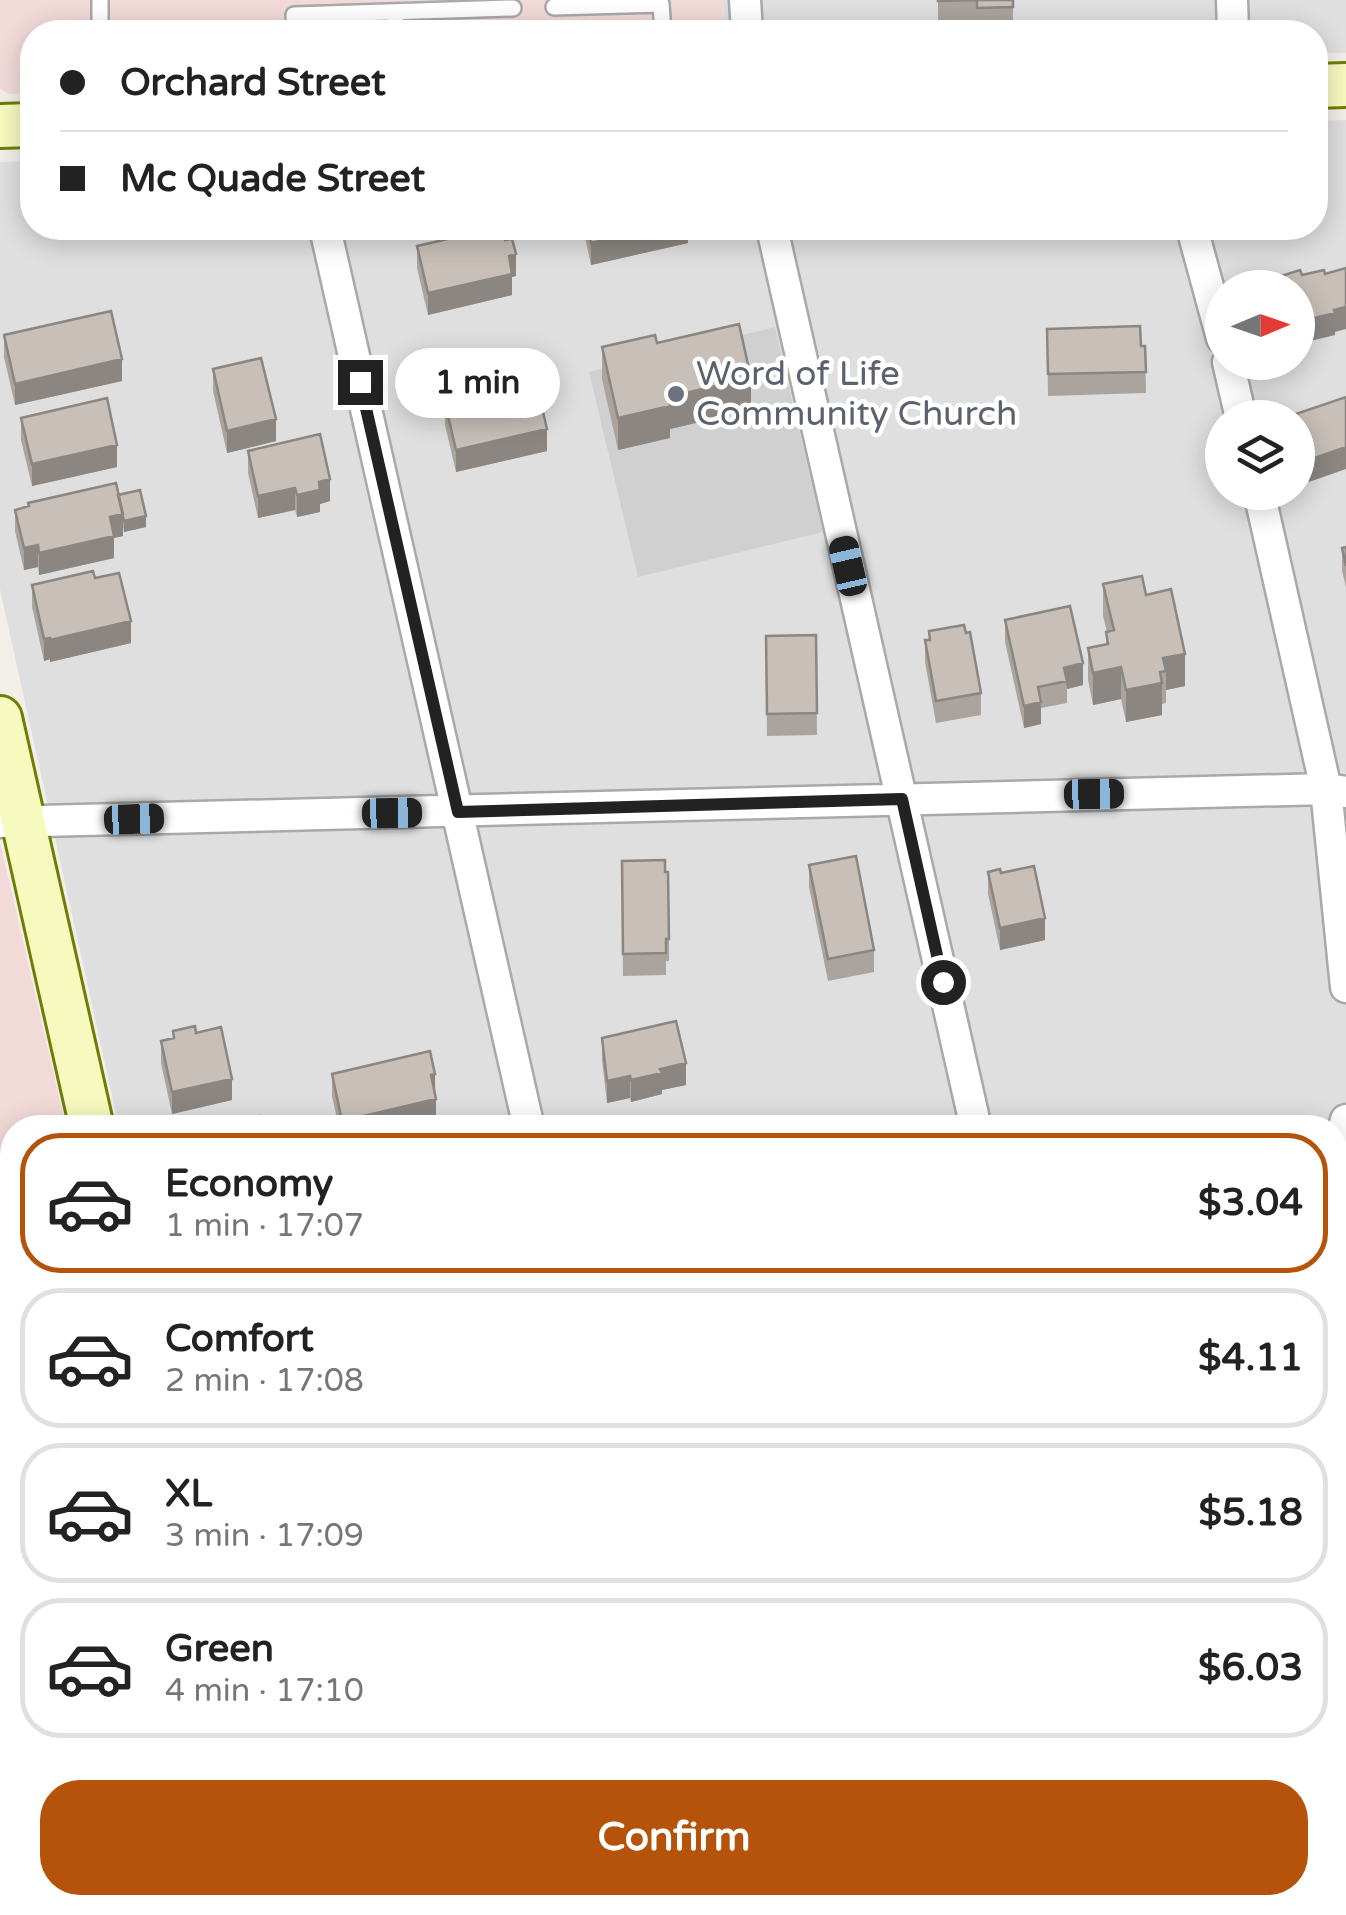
<!DOCTYPE html>
<meta charset="utf-8">
<style>
:root{--surface:#fff;--page:#f6f6f6;--text:#222;--muted:#767676;--line:#e0e0e0;--accent:#b45309}
body{margin:0;font-family:"Varela Round",sans-serif;background:var(--page);color:var(--text);height:100vh;display:flex;flex-direction:column;font-size:38px;white-space:nowrap}
*{box-sizing:border-box;margin:0}
p{font-size:32px;color:var(--muted)}
.icon{flex:none;width:55px;height:55px;fill:none;stroke:currentColor;stroke-width:2;stroke-linecap:round;stroke-linejoin:round}
.map{position:relative;flex:1;overflow:hidden}
.details{position:absolute;left:0px;top:1115px;width:1348px;height:800px;display:flex;flex-direction:column;background:var(--surface);border-radius:40px 40px 0 0;box-shadow:0 5px 25px #0003}
.details>*{flex:none}
.banner{position:absolute;left:20px;top:20px;width:1308px;height:220px;border-radius:40px;box-shadow:0 5px 25px #0003;display:grid;align-content:center;height:220px;padding:0 40px;background:var(--surface)}
.needle{width:65px;rotate:88deg}
.controls{position:absolute;left:1205px;top:270px;display:grid;gap:20px}
.controls a{display:grid;place-items:center;width:110px;height:110px;border-radius:50%;background:var(--surface);box-shadow:0 5px 25px #0003;font-size:50px}
.end{position:absolute;width:45px;height:45px;margin:-22px;border:12px solid #222;background:#fff;box-shadow:0 0 0 5px #fff}
.from{border-radius:50%}
.bubble{position:absolute;height:70px;border-radius:35px;background:var(--surface);box-shadow:0 5px 25px #0003;font-size:32px;font-weight:800;line-height:70px;text-align:center}
.car{position:absolute;width:30px;height:60px;margin:-30px -15px;border-radius:12px;box-shadow:0 0 8px 2px #0007;background:linear-gradient(#222 24%,#8ab4d8 0 40%,#222 0 76%,#8ab4d8 0 86%,#222 0)}
.banner b{display:flex;align-items:center;gap:35px;height:95px;font-size:38px}
.banner b+b{border-top:2px solid var(--line)}
.banner i{width:25px;height:25px;background:var(--text)}
ul{padding:18px 0 0;list-style:none}
li{display:flex;align-items:center;gap:30px;height:140px;margin:0 20px 15px;padding:0 20px;border:5px solid var(--line);border-radius:40px}
li div{flex:1}
li b{display:block;font-size:38px}
li em{font-style:normal;font-weight:800}
li.on{border-color:var(--accent)}
li>.icon{width:90px;height:90px;stroke-width:1.5}
.primary-button{display:flex;gap:20px;margin-top:auto;padding:20px 40px}
.primary-button a{flex:1;height:115px;border-radius:40px;background:var(--accent);color:#fff;font-size:40px;font-weight:800;line-height:115px;text-align:center}
.map>svg:first-child{display:block}
.residential{fill:#e0dfdf;fill-rule:evenodd}
.commercial{fill:#f2dad9}
.religious{fill:#d0d0d0}
.park{fill:#c8facc}
.lines{fill:none;stroke-linecap:round;stroke-linejoin:round}
.stream{stroke:#aad3df;stroke-width:11}
.lane-casing{stroke:#a9a9a9;stroke-width:20}
.street-casing{stroke:#a9a9a9;stroke-width:35}
.secondary-casing{stroke:#707d05;stroke-width:48}
.lane{stroke:#fff;stroke-width:15}
.street{stroke:#fff;stroke-width:30}
.secondary{stroke:#f7fabf;stroke-width:42}
.wall{fill:#aba49e}
.shaded-wall{fill:#8b8681}
.building{fill:#c7bfb8;stroke:#8b8681;stroke-width:2.5}
.route{stroke:#222;stroke-width:12}
.worship-dot{fill:#6b7280;stroke:#fff;stroke-width:4}
.labels{text-anchor:middle;dominant-baseline:central;stroke-width:9;stroke-linejoin:round;paint-order:stroke}
.worship-label{font-size:35px;fill:#5b616d;stroke:#fff;text-anchor:start}
</style>
<div class="map">
<svg width="1346" height="1915" viewBox="0 0 1346 1915">
<rect width="100%" height="100%" fill="#f2efe9"/>
<path class="residential" d="M 723,0 L 1346,0 L 1346,53 L 1315,53 L 1315,32 L 724,32 Z
M 1346,120 L 1346,1560 L 1335,1587 L 1335,1128 L 119,1127 L 0,589 L 0,162 L 32,161 L 32,228 L 1315,228 L 1315,121 ZM 1222,288 L 1298,288 L 1298,362 L 1222,362 ZM 1222,418 L 1298,418 L 1298,492 L 1222,492 Z
M 12,1259 L 12,1711 L 8,1712 L 0,1677 L 0,1262 Z
M 49,1903 L 239,1903 L 242,1915 L 52,1915 Z
M 291,1903 L 944,1903 L 920,1915 L 294,1915 Z"/>
<path class="commercial" d="M 0,0 L 723,0 L 724,32 L 32,32 L 32,93 L 9,94 L 0,89 Z
M 0,842 L 66,1127 L 12,1128 L 12,1259 L 0,1262 Z
M 0,1677 L 12,1734 L 12,1902 L 49,1903 L 52,1915 L 0,1915 Z"/>
<path class="religious" d="M 775,327 L 823,532 L 638,577 L 589,372 Z"/>
<path class="park" d="M 1346,1560 L 1346,1915 L 920,1915 L 944,1902 L 1335,1902 L 1335,1587 Z"/>
<g class="lines">
<path class="stream" d="M 1331,1915 L 1346,1905"/>
<g class="lane-casing">
<path id="lane" d="M 100,0 L 100,32
M 554,7 L 661,4 L 663,32
M 395,12 L 396,32
M 295,32 L 294,15 L 513,8"/>
</g>
<g class="street-casing">
<path id="street" d="M 745,0 L 747,32
M 1232,0 L 1233,32
M 325,228 L 529,1128
M 772,228 L 976,1128
M 1192,228 L 1222,338
M 1228,362 L 1241,418
M 1259,492 L 1326,789 L 1346,987
M 0,822 L 1326,789 L 1346,792
M 1335,1161 L 1346,1120
M 1335,1422 L 1337,1459 L 1335,1503
M 705,1902 L 708,1915
M 1072,1902 L 1084,1915
M 1130,1902 L 1132,1915
M 877,1915 L 906,1902"/>
</g>
<g class="secondary-casing">
<path id="secondary" d="M 1315,86 L 1346,85
M 0,126 L 32,125
M 0,718 L 92,1128
M 268,1902 L 271,1915"/>
</g>
<use href="#lane" class="lane"/>
<use href="#street" class="street"/>
<use href="#secondary" class="secondary"/>
</g>
<path class="wall" d="M 938,0 L 1013,0 L 1013,29 L 977,30 L 977,22 L 938,23 Z
M 583,228 L 688,228 L 688,243 L 591,265 Z
M 417,246 L 516,276 L 512,277 L 512,295 L 428,315 L 417,268 Z
M 1047,329 L 1145,346 L 1146,393 L 1048,396 Z
M 4,335 L 122,381 L 15,405 L 4,357 Z
M 657,343 L 751,410 L 670,429 L 670,438 L 618,450 L 602,379 L 602,347 Z
M 213,369 L 276,441 L 227,453 L 213,391 Z
M 1346,397 L 1309,482 L 1298,449 L 1298,418 L 1293,418 L 1293,415 Z
M 445,403 L 547,451 L 456,472 L 445,425 Z
M 21,418 L 117,467 L 32,486 L 21,440 Z
M 248,451 L 330,501 L 320,504 L 320,512 L 297,517 L 295,510 L 258,518 L 248,473 Z
M 118,495 L 146,527 L 124,532 L 123,527 L 123,536 L 114,538 L 114,558 L 39,575 L 38,567 L 24,570 L 15,531 L 15,510 Z
M 1346,547 L 1346,588 L 1342,570 L 1342,548 Z
M 95,578 L 131,643 L 50,662 L 50,659 L 44,661 L 32,607 L 32,585 Z
M 1103,584 L 1146,595 L 1185,686 L 1166,690 L 1166,703 L 1162,704 L 1162,715 L 1126,722 L 1121,699 L 1093,705 L 1088,680 L 1088,648 L 1106,644 L 1107,632 L 1103,616 Z
M 1005,620 L 1083,685 L 1067,689 L 1067,703 L 1041,708 L 1041,724 L 1024,728 L 1005,642 Z
M 929,631 L 981,693 L 981,715 L 936,723 L 925,662 L 925,640 L 929,640 Z
M 816,635 L 817,735 L 767,736 L 766,636 Z
M 622,861 L 669,939 L 669,961 L 666,961 L 666,975 L 623,976 Z
M 809,865 L 874,950 L 874,972 L 828,981 L 809,887 Z
M 988,872 L 1001,873 L 1045,940 L 1000,950 L 988,894 Z
M 173,1031 L 196,1033 L 232,1100 L 172,1114 L 161,1063 L 161,1041 L 173,1038 Z
M 602,1038 L 686,1085 L 662,1090 L 662,1094 L 631,1102 L 630,1098 L 607,1103 L 602,1060 Z
M 332,1074 L 435,1074 L 436,1121 L 410,1128 L 339,1128 L 332,1096 Z
M 12,1253 L 12,1318 L 0,1320 L 0,1256 Z
M 12,1324 L 5,1365 L 0,1340 L 0,1327 Z
M 12,1421 L 12,1476 L 6,1445 L 6,1423 Z
M 12,1484 L 12,1518 L 8,1496 L 8,1485 Z
M 12,1641 L 12,1675 L 7,1654 L 7,1642 Z"/>
<path class="shaded-wall" d="M 658,228 L 688,228 L 688,243 L 591,265 L 591,243 Z
M 516,254 L 516,276 L 512,277 L 512,295 L 428,315 L 428,293 Z
M 1346,307 L 1346,329 L 1335,332 L 1335,335 L 1298,344 L 1298,322 Z
M 122,359 L 122,381 L 15,405 L 15,384 Z
M 751,378 L 751,410 L 670,429 L 670,438 L 618,450 L 618,418 L 668,397 Z
M 276,419 L 276,441 L 227,453 L 227,431 Z
M 547,429 L 547,451 L 456,472 L 456,450 Z
M 117,445 L 117,467 L 32,486 L 32,464 Z
M 1346,447 L 1346,469 L 1309,482 L 1309,460 Z
M 330,479 L 330,501 L 320,504 L 320,512 L 297,517 L 297,495 L 319,482 Z
M 295,488 L 295,510 L 258,518 L 258,496 Z
M 123,514 L 123,536 L 114,538 L 114,558 L 39,575 L 39,553 L 110,517 Z
M 146,516 L 146,527 L 124,532 L 124,521 Z
M 38,545 L 38,567 L 24,570 L 24,548 Z
M 131,621 L 131,643 L 50,662 L 50,640 Z
M 50,638 L 50,659 L 44,661 L 44,639 Z
M 1185,654 L 1185,686 L 1166,690 L 1166,671 L 1163,658 Z
M 1083,663 L 1083,685 L 1067,689 L 1064,668 Z
M 1121,667 L 1121,699 L 1093,705 L 1093,673 Z
M 1162,683 L 1162,715 L 1126,722 L 1126,690 Z
M 1041,702 L 1041,724 L 1024,728 L 1024,706 Z
M 1045,918 L 1045,940 L 1000,950 L 1000,928 Z
M 686,1063 L 686,1085 L 662,1090 L 662,1094 L 631,1102 L 631,1080 L 660,1069 Z
M 435,1074 L 435,1096 L 431,1075 Z
M 630,1076 L 630,1098 L 607,1103 L 607,1081 Z
M 232,1079 L 232,1100 L 172,1114 L 172,1092 Z
M 436,1099 L 436,1121 L 410,1128 L 342,1128 L 342,1121 Z
M 12,1352 L 12,1363 L 5,1365 L 5,1354 Z
M 12,1880 L 12,1902 L 15,1902 L 15,1911 L 0,1915 L 0,1883 Z"/>
<path class="building" d="M 938,0 L 1013,0 L 1013,7 L 977,8 L 977,0 L 938,1 Z
M 496,228 L 502,228 L 505,240 L 512,239 L 516,254 L 509,256 L 512,274 L 428,293 L 417,246 Z
M 588,228 L 658,228 L 591,243 Z
M 1346,268 L 1346,307 L 1334,310 L 1335,313 L 1298,322 L 1298,288 L 1260,288 L 1259,283 L 1300,270 L 1302,275 L 1324,270 L 1325,274 Z
M 111,311 L 122,359 L 15,384 L 4,335 Z
M 739,324 L 751,378 L 668,397 L 670,406 L 618,418 L 602,347 L 655,335 L 657,343 Z
M 1140,326 L 1141,346 L 1145,346 L 1146,372 L 1048,374 L 1047,329 Z
M 261,358 L 276,419 L 227,431 L 213,369 Z
M 536,382 L 547,429 L 456,450 L 445,403 Z
M 1346,397 L 1346,447 L 1309,460 L 1298,427 L 1298,418 L 1294,418 L 1293,415 Z
M 107,398 L 117,445 L 32,464 L 21,418 Z
M 320,434 L 330,479 L 319,482 L 320,490 L 297,495 L 295,488 L 258,496 L 248,451 Z
M 116,483 L 123,514 L 110,517 L 114,536 L 39,553 L 38,545 L 24,548 L 15,510 L 29,506 L 28,503 Z
M 140,490 L 146,516 L 124,521 L 118,495 Z
M 1346,547 L 1346,566 L 1342,548 Z
M 93,571 L 95,578 L 119,573 L 131,621 L 50,640 L 50,638 L 44,639 L 32,585 Z
M 1142,576 L 1146,595 L 1171,589 L 1185,654 L 1163,658 L 1166,671 L 1160,672 L 1162,683 L 1126,690 L 1121,667 L 1093,673 L 1088,648 L 1108,644 L 1106,632 L 1114,630 L 1103,584 Z
M 1070,606 L 1083,663 L 1064,668 L 1067,681 L 1038,687 L 1041,702 L 1024,706 L 1005,620 Z
M 964,625 L 966,633 L 970,632 L 981,693 L 936,701 L 925,640 L 930,640 L 929,631 Z
M 816,635 L 817,713 L 767,714 L 766,636 Z
M 856,856 L 874,950 L 828,959 L 809,865 Z
M 665,860 L 665,872 L 668,872 L 669,939 L 666,939 L 666,953 L 623,954 L 622,861 Z
M 1034,866 L 1045,918 L 1000,928 L 988,872 L 1000,869 L 1001,873 Z
M 676,1021 L 686,1063 L 660,1069 L 662,1073 L 631,1080 L 630,1076 L 607,1081 L 602,1038 Z
M 195,1026 L 196,1033 L 221,1027 L 232,1079 L 172,1092 L 161,1041 L 174,1038 L 173,1031 Z
M 430,1051 L 435,1074 L 431,1075 L 436,1099 L 342,1121 L 332,1074 Z
M 260,1116 L 263,1128 L 208,1128 Z
M 698,1123 L 699,1128 L 680,1128 Z
M 12,1253 L 12,1296 L 0,1298 L 0,1256 Z
M 12,1324 L 12,1352 L 5,1354 L 0,1327 Z
M 12,1421 L 12,1454 L 6,1423 Z
M 12,1484 L 12,1507 L 8,1485 Z
M 12,1641 L 12,1664 L 7,1642 Z
M 0,1817 L 12,1870 L 12,1880 L 0,1883 Z"/>
<g class="lines">
<path class="route" d="M 360,382 L 458,812 L 902,799 L 943,982"/>
</g>
<circle class="worship-dot" cx="676" cy="394" r="10"/>
<g class="labels">
<g class="worship-label">
<text x="696" y="374">Word of Life<tspan x="696" dy="40">Community Church</tspan></text>
</g>
</g>
</svg>
<div class="controls">
<a><svg class="needle" viewBox="-14 -14 28 28"><path d="M0-13l5 13h-10z" fill="#e53935"/><path d="M0 13l5-13h-10z" fill="#767676"/></svg></a>
<a><svg class="icon" aria-label="layers" viewBox="0 0 24 24"><path d="M12 4l9 5-9 5-9-5zM3 14l9 5 9-5"/></svg></a>
</div>
<i class="end from" style="left:943px;top:982px"></i>
<i class="end" style="left:360px;top:382px"></i>
<div class="bubble" style="left:395px;top:348px;width:165px">1 min</div>
<i class="car" style="left:848px;top:566px;rotate:347deg"></i>
<i class="car" style="left:1094px;top:794px;rotate:89deg"></i>
<i class="car" style="left:392px;top:813px;rotate:89deg"></i>
<i class="car" style="left:134px;top:819px;rotate:88deg"></i>
<div class="banner">
<b><i class="from"></i>Orchard Street</b>
<b><i></i>Mc Quade Street</b>
</div>
<section class="details">
<ul>
<li class="on"><svg class="icon" aria-label="car" viewBox="0 0 24 24"><path d="M5 17H2v-5l4-1 3-4h7l3 4 3 1v5h-3M9 17h6M6 11h13"/><circle cx="7" cy="17" r="2"/><circle cx="17" cy="17" r="2"/></svg><div><b>Economy</b><p>1 min · 17:07</p></div><em>$3.04</em></li>
<li><svg class="icon" aria-label="car" viewBox="0 0 24 24"><path d="M5 17H2v-5l4-1 3-4h7l3 4 3 1v5h-3M9 17h6M6 11h13"/><circle cx="7" cy="17" r="2"/><circle cx="17" cy="17" r="2"/></svg><div><b>Comfort</b><p>2 min · 17:08</p></div><em>$4.11</em></li>
<li><svg class="icon" aria-label="car" viewBox="0 0 24 24"><path d="M5 17H2v-5l4-1 3-4h7l3 4 3 1v5h-3M9 17h6M6 11h13"/><circle cx="7" cy="17" r="2"/><circle cx="17" cy="17" r="2"/></svg><div><b>XL</b><p>3 min · 17:09</p></div><em>$5.18</em></li>
<li><svg class="icon" aria-label="car" viewBox="0 0 24 24"><path d="M5 17H2v-5l4-1 3-4h7l3 4 3 1v5h-3M9 17h6M6 11h13"/><circle cx="7" cy="17" r="2"/><circle cx="17" cy="17" r="2"/></svg><div><b>Green</b><p>4 min · 17:10</p></div><em>$6.03</em></li>
</ul>
<div class="primary-button"><a>Confirm</a></div>
</section>
</div>
